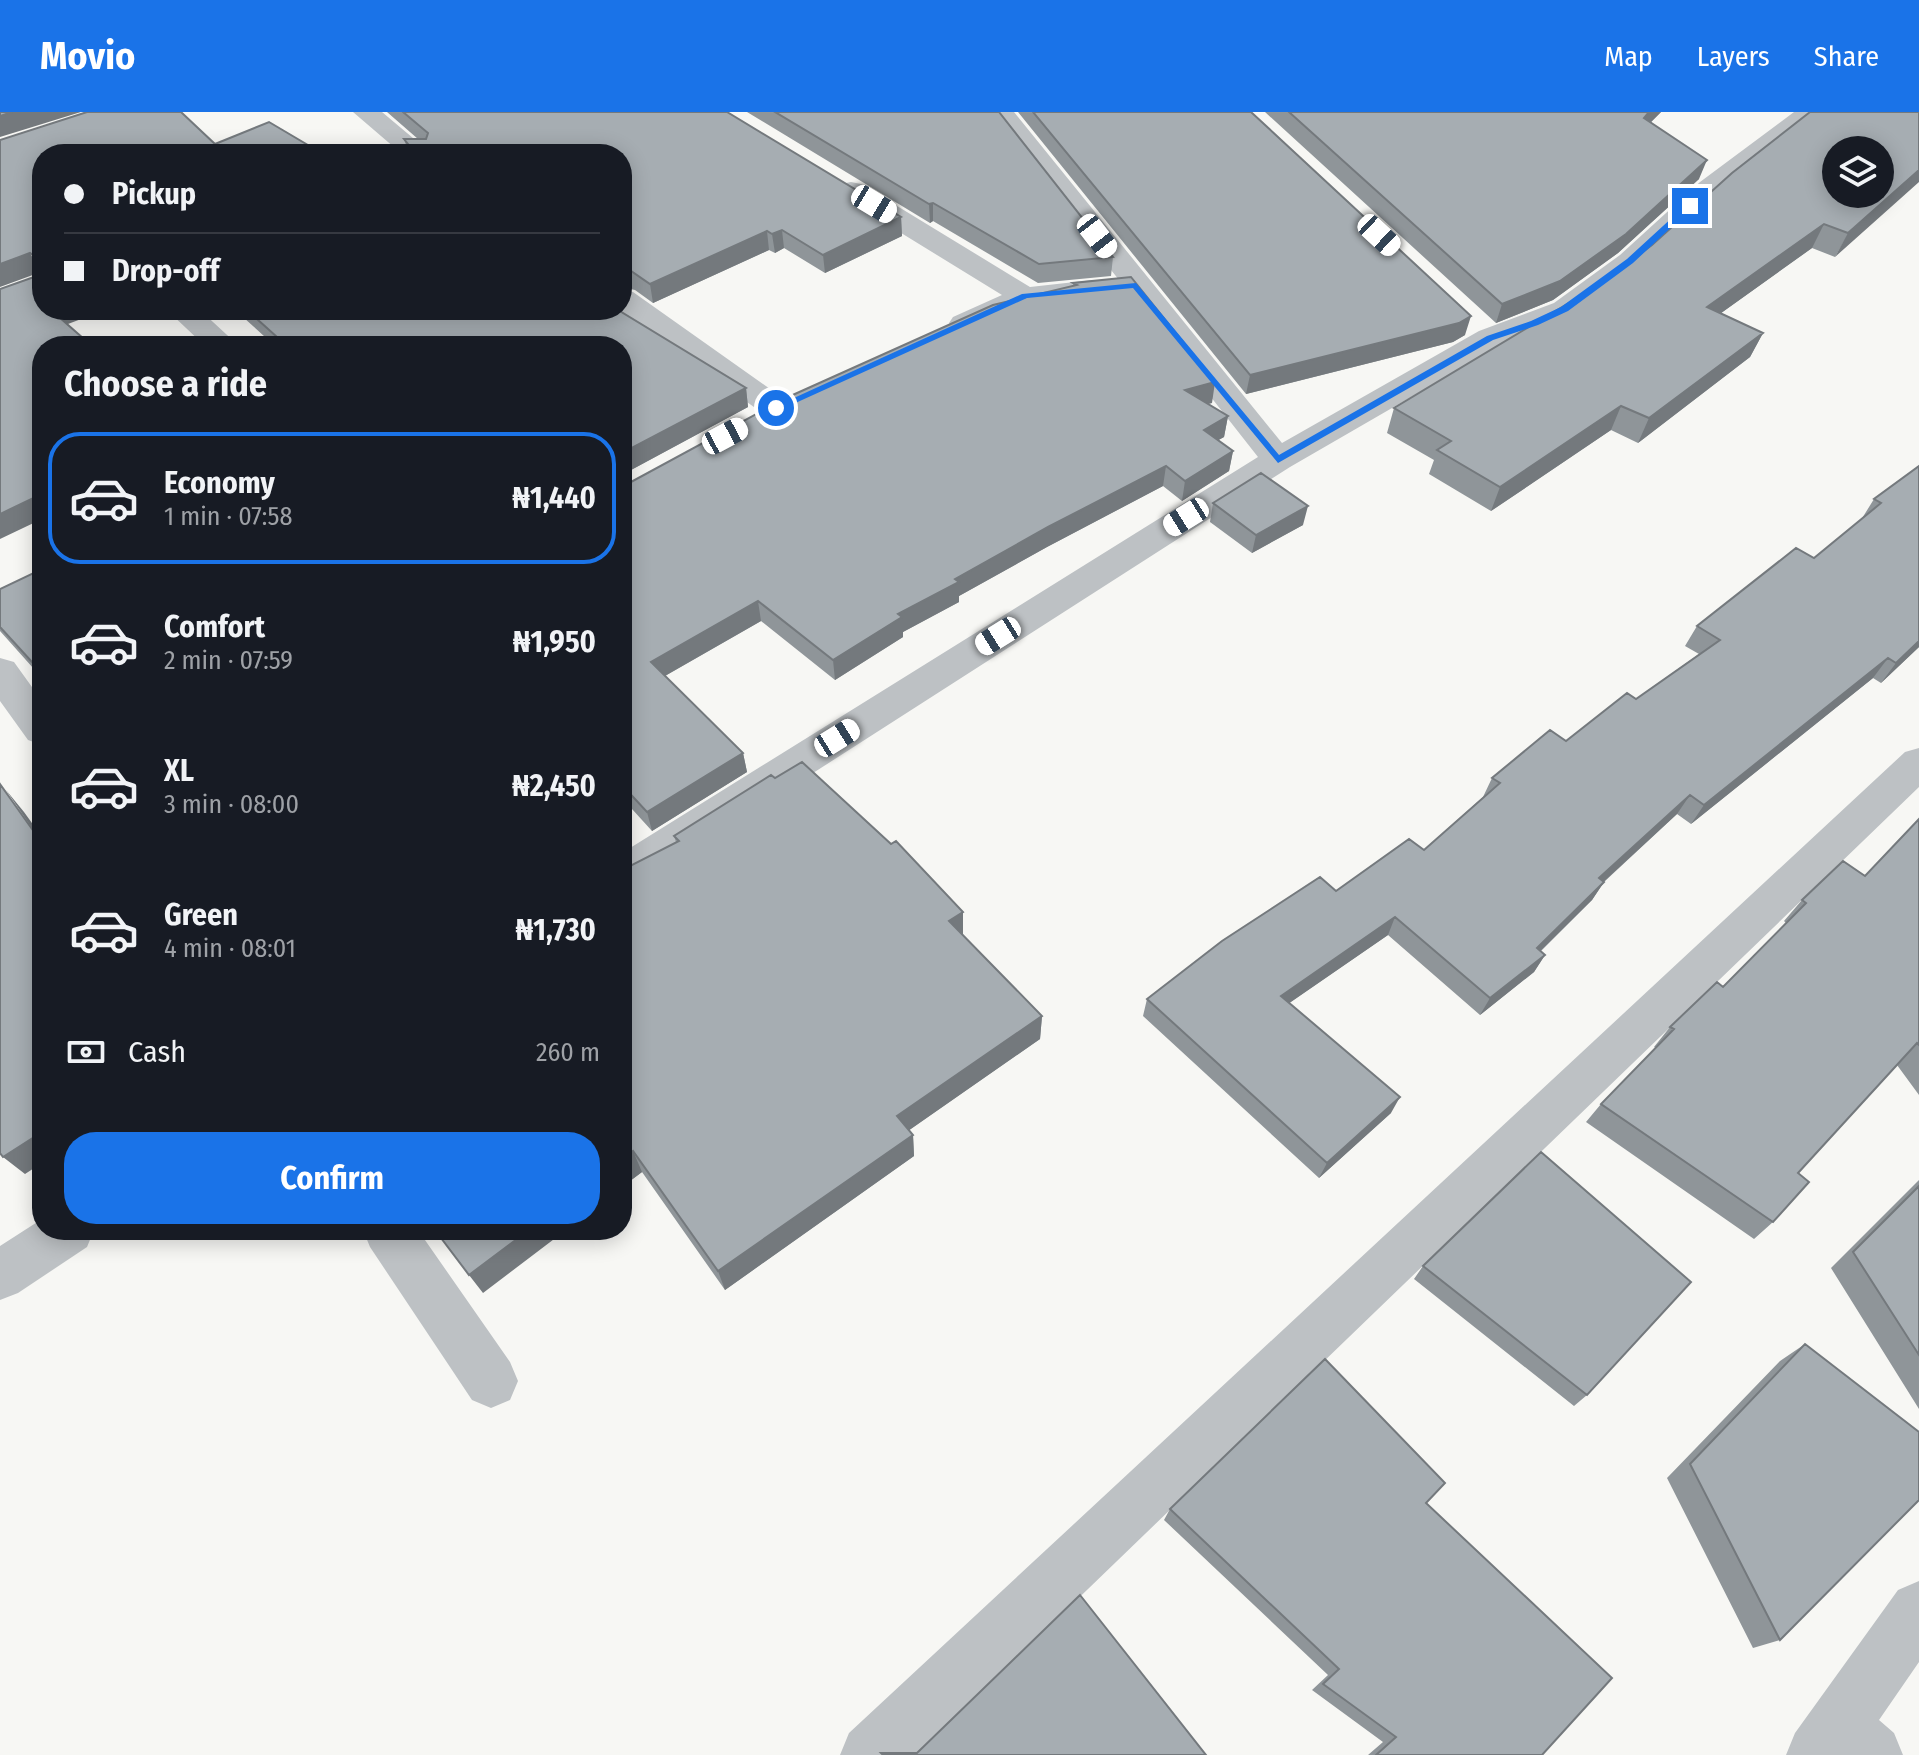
<!DOCTYPE html>
<meta charset="utf-8">
<style>
:root{--surface:#171b24;--page:#242831;--text:#f1f3f6;--muted:#9ea1a6;--line:#363941;--accent:#1a73e8}
body{margin:0;font-family:"Fira Sans Condensed",sans-serif;background:var(--page);color:var(--text);height:100vh;display:flex;flex-direction:column;font-size:30px;white-space:nowrap}
*{box-sizing:border-box;margin:0}
p{font-size:26px;color:var(--muted)}
.icon{flex:none;width:44px;height:44px;fill:none;stroke:currentColor;stroke-width:2;stroke-linecap:round;stroke-linejoin:round}
.map{position:relative;flex:1;overflow:hidden}
.panel{position:absolute;left:32px;top:224px;width:600px;height:904px;display:flex;flex-direction:column;background:var(--surface);border-radius:32px;box-shadow:0 4px 20px #0003}
.panel>*{flex:none}
.top-card{position:absolute;left:32px;top:32px;width:600px;height:176px;border-radius:32px;box-shadow:0 4px 20px #0003;display:grid;align-content:center;height:176px;padding:0 32px;background:var(--surface)}
.buttons{position:absolute;left:1822px;top:24px;display:grid;gap:16px}
.buttons a{display:grid;place-items:center;width:72px;height:72px;border-radius:50%;background:var(--surface);box-shadow:0 4px 20px #0003;font-size:40px}
.end{position:absolute;width:36px;height:36px;margin:-18px;border:10px solid #1a73e8;background:#fff;box-shadow:0 0 0 4px #fff}
.from{border-radius:50%}
.car{position:absolute;width:24px;height:48px;margin:-24px -12px;border-radius:10px;box-shadow:0 0 6px 2px #0007;background:linear-gradient(#fff 24%,#345 0 40%,#fff 0 76%,#345 0 86%,#fff 0)}
.top-card b{display:flex;align-items:center;gap:28px;height:76px;font-size:30px}
.top-card b+b{border-top:2px solid var(--line)}
.top-card i{width:20px;height:20px;background:var(--text)}
ul{padding:0;list-style:none}
li{display:flex;align-items:center;gap:24px;height:132px;margin:0 16px 12px;padding:0 16px;border:4px solid transparent;border-radius:32px}
li div{flex:1}
li b{display:block;font-size:30px}
li em{font-style:normal;font-weight:700}
li.current{border-color:var(--accent)}
li>.icon{width:72px;height:72px;stroke-width:1.5}
h2{padding:0 32px;font-size:36px;line-height:96px}
.pay{display:flex;align-items:center;gap:20px;height:88px;padding:0 32px;font-size:30px}
.pay p{margin-inline-start:auto}
.action{display:flex;gap:16px;margin-top:auto;padding:16px 32px}
.action a{flex:1;height:92px;border-radius:32px;background:var(--accent);color:#fff;font-size:32px;font-weight:700;line-height:92px;text-align:center}
header{display:flex;align-items:center;gap:48px;box-sizing:border-box;height:112px;padding:0 40px;background:var(--accent);color:#fff}
header strong{font-size:38px}
nav{display:flex;gap:44px;margin-inline-start:auto;font-size:28px}
.map>svg:first-child{display:block}
.lines{fill:none;stroke-linecap:round;stroke-linejoin:round}
.street{fill:#bdc1c4;fill-rule:evenodd}
.wall{fill:#8f9599}
.shaded-wall{fill:#74797d}
.building{fill:#a6adb2;stroke:#74797d;stroke-width:2;fill-rule:evenodd}
.route{fill:#1a73e8}
</style>
<header>
<strong>Movio</strong>
<nav><a>Map</a><a>Layers</a><a>Share</a></nav>
</header>
<div class="map">
<svg width="1919" height="1643" viewBox="0 0 1919 1643">
<rect width="100%" height="100%" fill="#f7f7f4"/>
<g class="lines">
<path class="street" d="M 353,0 L 382,0 L 432,42 L 402,42 Z
M 987,0 L 1014,0 L 1282,331 L 1479,219 L 1554,191 L 1620,143 L 1700,70 L 1794,0 L 1823,0 L 1720,82 L 1640,155 L 1576,203 L 1501,233 L 1290,355 L 637,774 L 622,779 L 622,741 L 1258,345 Z
M 851,70 L 861,72 L 1030,175 L 1093,168 L 1104,171 L 1108,177 L 1104,183 C 1080,189 1052,186 1029,193 C 1005,201 980,224 953,217 L 949,211 L 953,205 L 1002,183 L 841,84 L 837,78 L 841,72 Z
M 622,177 L 633,180 L 787,289 L 792,296 L 787,303 L 776,306 L 765,303 L 619,198 L 622,198 Z
M 167,198 L 200,198 L 239,234 L 205,234 Z
M 0,546 L 14,550 L 42,589 L 42,633 L 28,628 L 0,589 Z
M 1919,636 L 1919,675 L 916,1643 L 840,1643 L 849,1621 L 1905,640 Z
M 42,1107 L 42,1118 L 94,1118 L 87,1135 L 18,1181 L 0,1188 L 0,1134 Z
M 363,1118 L 418,1118 L 510,1250 L 518,1269 L 510,1288 L 491,1296 L 472,1288 L 370,1135 Z
M 1919,1469 L 1919,1550 L 1879,1608 L 1894,1621 L 1903,1643 L 1786,1643 L 1795,1621 L 1898,1478 Z"/>
</g>
<path class="wall" d="M 387,0 L 727,0 L 901,105 L 902,124 L 825,161 L 784,136 L 775,141 L 769,138 L 653,191 L 635,178 L 622,175 L 622,42 L 409,42 L 404,27 L 418,27 Z
M 747,0 L 999,0 L 1113,145 L 1111,164 L 1038,171 L 933,109 L 930,111 Z
M 1018,0 L 1251,0 L 1465,223 L 1453,230 L 1246,282 Z
M 1265,0 L 1661,0 L 1651,10 L 1699,67 L 1618,141 L 1553,188 L 1496,211 Z
M 1919,0 L 1835,145 L 1812,136 L 1721,201 L 1763,221 L 1750,245 L 1638,331 L 1611,318 L 1491,399 L 1429,362 L 1434,348 L 1387,321 L 1394,296 Z
M 1073,171 L 1212,291 L 1207,292 L 1228,304 L 1224,325 L 1218,328 L 1233,339 L 1229,359 L 1182,389 L 1163,374 L 1047,435 L 959,484 L 959,490 L 903,520 L 903,525 L 835,568 L 761,509 L 665,564 L 743,641 L 747,660 L 652,719 L 622,686 L 622,373 L 631,370 L 1073,174 Z
M 240,198 L 622,198 L 622,200 L 746,276 L 748,295 L 631,358 L 622,352 L 622,234 L 275,234 L 243,205 Z
M 1919,354 L 1919,535 L 1881,571 L 1873,566 L 1691,712 L 1677,702 L 1604,770 L 1592,788 L 1541,839 L 1545,843 L 1534,860 L 1480,903 L 1388,823 L 1289,891 L 1391,1001 L 1319,1066 L 1143,904 L 1147,887 L 1336,779 L 1424,738 L 1483,685 L 1492,666 L 1566,629 L 1636,587 L 1699,542 L 1685,534 L 1697,514 L 1814,446 L 1861,408 L 1874,387 Z
M 1213,391 L 1303,413 L 1252,441 L 1210,410 Z
M 42,457 L 42,566 L 0,519 L 0,477 Z
M 1919,707 L 1919,983 L 1897,953 L 1798,1061 L 1773,1110 L 1754,1127 L 1586,1010 L 1601,992 L 1656,936 L 1654,935 L 1670,915 L 1723,875 L 1786,811 L 1784,809 L 1802,788 L 1865,764 Z
M 674,724 L 963,823 L 1042,904 L 1040,927 L 909,1018 L 913,1023 L 914,1044 L 725,1178 L 642,1060 L 622,1075 L 676,730 Z
M 1919,1068 L 1919,1297 L 1831,1156 Z
M 1423,1154 L 1587,1283 L 1574,1294 L 1414,1167 Z
M 1805,1232 L 1780,1528 L 1753,1536 L 1667,1366 L 1780,1249 Z
M 1426,1391 L 1542,1643 L 1368,1643 L 1383,1630 L 1312,1578 L 1328,1563 L 1164,1408 L 1170,1397 Z"/>
<path class="shaded-wall" d="M 12,0 L 81,0 L 0,25 L 0,4 Z
M 1649,0 L 1661,0 L 1637,24 L 1644,6 Z
M 1707,48 L 1699,67 L 1618,141 L 1553,188 L 1496,211 L 1502,192 Z
M 1919,58 L 1919,70 L 1835,145 L 1848,121 Z
M 933,91 L 933,109 L 930,111 L 929,92 Z
M 901,105 L 902,124 L 825,161 L 823,143 Z
M 1824,112 L 1812,136 L 1696,219 L 1707,195 Z
M 782,118 L 784,136 L 775,141 L 772,122 Z
M 767,119 L 769,138 L 653,191 L 650,172 Z
M 30,141 L 41,160 L 0,175 L 0,152 Z
M 50,198 L 105,198 L 60,215 Z
M 1471,204 L 1465,223 L 1453,230 L 1246,282 L 1250,263 Z
M 1763,221 L 1750,245 L 1638,331 L 1649,306 Z
M 84,227 L 88,234 L 68,234 Z
M 1215,270 L 1212,291 L 1182,298 L 1185,278 Z
M 746,276 L 748,295 L 631,358 L 626,339 Z
M 1621,294 L 1611,318 L 1491,399 L 1500,375 Z
M 1228,304 L 1224,325 L 1201,338 L 1204,318 Z
M 1233,339 L 1229,359 L 1182,389 L 1185,369 Z
M 1166,354 L 1163,374 L 1047,435 L 959,484 L 959,490 L 903,520 L 903,525 L 835,568 L 833,548 L 898,502 L 955,467 L 1048,415 Z
M 42,382 L 42,407 L 0,427 L 0,402 Z
M 1308,394 L 1303,413 L 1252,441 L 1256,423 Z
M 758,489 L 761,509 L 656,569 L 651,550 Z
M 1919,529 L 1919,535 L 1881,571 L 1896,551 Z
M 1888,546 L 1873,566 L 1691,712 L 1704,693 Z
M 743,641 L 747,660 L 652,719 L 647,700 Z
M 6,678 L 24,700 L 42,725 L 42,731 Z
M 1690,683 L 1677,702 L 1587,785 L 1599,766 Z
M 1604,770 L 1592,788 L 1526,853 L 1537,836 Z
M 963,800 L 963,825 L 949,809 Z
M 1395,805 L 1388,823 L 1275,901 L 1281,884 Z
M 1545,843 L 1534,860 L 1480,903 L 1490,886 Z
M 1042,904 L 1040,927 L 898,1026 L 897,1004 Z
M 1400,985 L 1391,1001 L 1319,1066 L 1327,1051 Z
M 42,1020 L 42,1051 L 25,1062 L 3,1045 Z
M 913,1023 L 914,1044 L 725,1178 L 718,1159 Z
M 633,1039 L 642,1060 L 622,1075 L 622,1048 Z
M 529,1118 L 566,1118 L 483,1181 L 469,1163 Z"/>
<path class="building" d="M 0,0 L 12,0 L 0,4 Z
M 87,0 L 181,0 L 215,32 L 269,10 L 323,42 L 42,42 L 42,198 L 51,198 L 84,227 L 68,234 L 42,234 L 42,382 L 0,402 L 0,177 L 34,165 L 34,144 L 30,141 L 0,152 L 0,28 Z
M 403,0 L 727,0 L 901,105 L 823,143 L 782,118 L 772,122 L 767,119 L 650,172 L 631,159 L 622,157 L 622,42 L 416,42 L 404,27 L 426,27 L 428,21 Z
M 775,0 L 999,0 L 1113,145 L 1039,152 L 933,91 L 929,92 Z
M 1033,0 L 1251,0 L 1471,204 L 1459,211 L 1250,263 Z
M 1289,0 L 1649,0 L 1644,6 L 1707,48 L 1626,122 L 1560,169 L 1502,192 Z
M 1810,0 L 1919,0 L 1919,58 L 1848,121 L 1824,112 L 1707,195 L 1763,221 L 1649,306 L 1621,294 L 1500,375 L 1437,338 L 1451,329 L 1394,296 L 1602,171 L 1652,133 L 1732,61 ZM 1836,38 L 1880,38 L 1880,82 L 1836,82 Z
M 1131,165 L 1215,270 L 1185,278 L 1228,304 L 1204,318 L 1233,339 L 1185,369 L 1166,354 L 1048,415 L 955,467 L 959,470 L 898,502 L 902,505 L 833,548 L 758,489 L 651,550 L 743,641 L 647,700 L 622,673 L 622,373 L 631,370 L 786,286 L 993,193 L 1077,173 L 1073,171 Z
M 247,198 L 618,198 L 746,276 L 626,339 L 622,336 L 622,234 L 287,234 Z
M 1919,354 L 1919,529 L 1896,551 L 1888,546 L 1704,693 L 1690,683 L 1599,766 L 1604,770 L 1537,836 L 1545,843 L 1490,886 L 1395,805 L 1281,884 L 1400,985 L 1327,1051 L 1147,887 L 1222,829 L 1320,765 L 1336,779 L 1409,727 L 1424,738 L 1500,671 L 1492,666 L 1550,618 L 1566,629 L 1627,581 L 1636,587 L 1720,528 L 1697,514 L 1796,436 L 1814,446 L 1881,391 L 1874,387 Z
M 1261,361 L 1308,394 L 1256,423 L 1213,391 Z
M 42,457 L 42,561 L 0,515 L 0,477 Z
M 802,650 L 891,732 L 896,729 L 963,800 L 949,809 L 1042,904 L 897,1004 L 913,1023 L 718,1159 L 633,1039 L 622,1048 L 622,758 L 679,729 L 674,724 L 771,663 L 775,666 Z
M 0,672 L 42,731 L 42,1020 L 3,1045 L 0,1041 Z
M 1919,707 L 1919,933 L 1917,931 L 1798,1061 L 1809,1070 L 1773,1110 L 1601,992 L 1674,917 L 1670,915 L 1717,870 L 1723,875 L 1806,791 L 1802,788 L 1843,749 L 1865,764 Z
M 1541,1040 L 1691,1170 L 1587,1283 L 1423,1154 Z
M 1919,1074 L 1919,1243 L 1853,1140 Z
M 435,1118 L 529,1118 L 469,1163 Z
M 1805,1232 L 1919,1320 L 1919,1388 L 1780,1528 L 1690,1352 Z
M 1325,1247 L 1445,1371 L 1426,1391 L 1612,1566 L 1542,1643 L 1376,1643 L 1396,1625 L 1323,1572 L 1339,1557 L 1170,1397 Z
M 1080,1483 L 1206,1643 L 883,1643 L 881,1641 L 917,1641 Z"/>
<path class="route" d="M 1687,92 L 1694,94 L 1633,151 L 1568,199 L 1538,213 L 1493,228 L 1278,351 L 1133,176 L 1027,186 L 780,298 L 772,296 L 1022,182 L 1136,171 L 1279,343 L 1487,224 L 1531,209 L 1561,195 L 1627,147 Z"/>
</svg>
<div class="buttons">
<a><svg class="icon" aria-label="layers" viewBox="0 0 24 24"><path d="M12 4l9 5-9 5-9-5zM3 14l9 5 9-5"/></svg></a>
</div>
<i class="end from" style="left:776px;top:296px"></i>
<i class="end" style="left:1690px;top:94px"></i>
<i class="car" style="left:874px;top:92px;rotate:121deg"></i>
<i class="car" style="left:1379px;top:123px;rotate:133deg"></i>
<i class="car" style="left:1097px;top:124px;rotate:142deg"></i>
<i class="car" style="left:725px;top:324px;rotate:62deg"></i>
<i class="car" style="left:1186px;top:405px;rotate:238deg"></i>
<i class="car" style="left:998px;top:524px;rotate:238deg"></i>
<i class="car" style="left:837px;top:626px;rotate:58deg"></i>
<div class="top-card">
<b><i class="from"></i>Pickup</b>
<b><i></i>Drop-off</b>
</div>
<section class="panel">
<h2>Choose a ride</h2>
<ul>
<li class="current"><svg class="icon" aria-label="car" viewBox="0 0 24 24"><path d="M5 17H2v-5l4-1 3-4h7l3 4 3 1v5h-3M9 17h6M6 11h13"/><circle cx="7" cy="17" r="2"/><circle cx="17" cy="17" r="2"/></svg><div><b>Economy</b><p>1 min · 07:58</p></div><em>₦1,440</em></li>
<li><svg class="icon" aria-label="car" viewBox="0 0 24 24"><path d="M5 17H2v-5l4-1 3-4h7l3 4 3 1v5h-3M9 17h6M6 11h13"/><circle cx="7" cy="17" r="2"/><circle cx="17" cy="17" r="2"/></svg><div><b>Comfort</b><p>2 min · 07:59</p></div><em>₦1,950</em></li>
<li><svg class="icon" aria-label="car" viewBox="0 0 24 24"><path d="M5 17H2v-5l4-1 3-4h7l3 4 3 1v5h-3M9 17h6M6 11h13"/><circle cx="7" cy="17" r="2"/><circle cx="17" cy="17" r="2"/></svg><div><b>XL</b><p>3 min · 08:00</p></div><em>₦2,450</em></li>
<li><svg class="icon" aria-label="car" viewBox="0 0 24 24"><path d="M5 17H2v-5l4-1 3-4h7l3 4 3 1v5h-3M9 17h6M6 11h13"/><circle cx="7" cy="17" r="2"/><circle cx="17" cy="17" r="2"/></svg><div><b>Green</b><p>4 min · 08:01</p></div><em>₦1,730</em></li>
</ul>
<div class="pay"><svg class="icon" aria-label="cash" viewBox="0 0 24 24"><path d="M3 7h18v10H3z"/><circle cx="12" cy="12" r="2"/></svg>Cash<p>260 m</p></div>
<div class="action"><a>Confirm</a></div>
</section>
</div>
